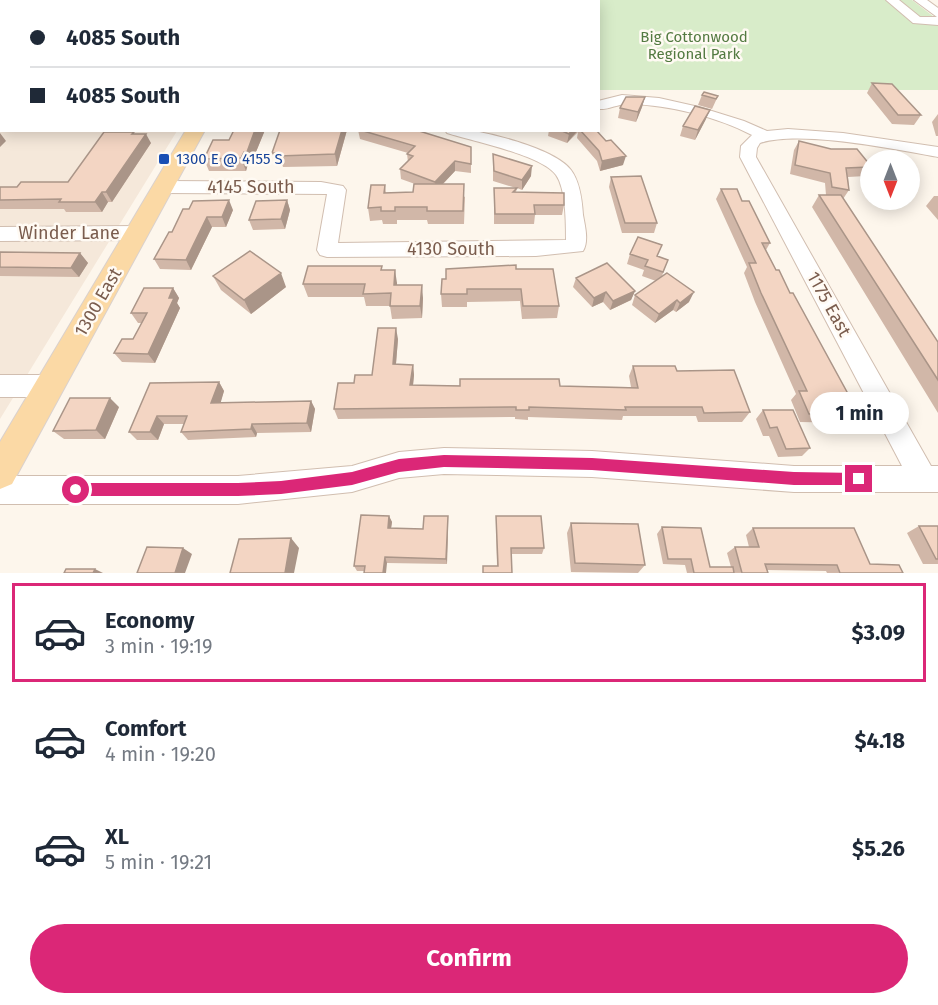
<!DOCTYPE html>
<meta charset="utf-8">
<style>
:root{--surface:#fff;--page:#f2f2f3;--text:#1f2937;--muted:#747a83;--line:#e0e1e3;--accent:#db2777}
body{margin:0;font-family:"Fira Sans",sans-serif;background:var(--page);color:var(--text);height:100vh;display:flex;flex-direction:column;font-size:22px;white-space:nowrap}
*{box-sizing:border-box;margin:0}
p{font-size:20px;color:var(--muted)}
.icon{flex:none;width:33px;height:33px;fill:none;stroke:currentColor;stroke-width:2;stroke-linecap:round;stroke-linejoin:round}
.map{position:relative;height:573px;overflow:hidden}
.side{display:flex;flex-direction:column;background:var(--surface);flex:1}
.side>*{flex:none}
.top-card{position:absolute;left:0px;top:0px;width:600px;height:132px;box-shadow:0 3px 15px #0003;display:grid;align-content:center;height:132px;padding:0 30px;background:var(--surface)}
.needle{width:39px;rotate:180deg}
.buttons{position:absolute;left:860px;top:150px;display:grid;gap:12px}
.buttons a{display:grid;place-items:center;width:60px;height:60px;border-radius:50%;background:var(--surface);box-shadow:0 3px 15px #0003;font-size:30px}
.end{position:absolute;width:27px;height:27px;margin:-14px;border:8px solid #db2777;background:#fff;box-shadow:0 0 0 3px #fff}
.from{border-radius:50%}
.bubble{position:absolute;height:42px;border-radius:21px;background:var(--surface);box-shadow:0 3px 15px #0003;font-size:20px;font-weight:700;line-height:42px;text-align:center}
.top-card b{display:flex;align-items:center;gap:21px;height:57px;font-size:22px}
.top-card b+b{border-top:2px solid var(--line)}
.top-card i{width:15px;height:15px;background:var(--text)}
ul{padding:10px 0 0;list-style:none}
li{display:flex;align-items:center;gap:18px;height:99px;margin:0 12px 9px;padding:0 18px;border:3px solid transparent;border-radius:0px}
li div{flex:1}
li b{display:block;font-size:22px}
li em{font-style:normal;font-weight:700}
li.current{border-color:var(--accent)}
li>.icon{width:54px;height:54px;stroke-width:1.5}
.action{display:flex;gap:12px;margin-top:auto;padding:12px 30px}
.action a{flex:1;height:69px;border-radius:36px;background:var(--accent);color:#fff;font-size:24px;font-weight:700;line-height:69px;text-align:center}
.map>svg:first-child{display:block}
.residential{fill:#f5e8da}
.green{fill:#d8ecc9}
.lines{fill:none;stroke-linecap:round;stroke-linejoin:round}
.minor-casing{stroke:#d1beb0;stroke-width:2}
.major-casing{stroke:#dad1cd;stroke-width:2}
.minor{fill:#fff;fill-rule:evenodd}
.major{fill:#fbd9a5;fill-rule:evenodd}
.wall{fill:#d1b7a8}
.shaded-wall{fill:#aa9588}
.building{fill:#f3d5c3;stroke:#aa9588;stroke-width:1.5}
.route{fill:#db2777}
.transit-dot{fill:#1a4fb4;stroke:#fffaf3;stroke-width:2}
.labels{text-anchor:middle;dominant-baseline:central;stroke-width:5;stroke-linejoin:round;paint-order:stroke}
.far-park-label{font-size:15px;fill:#537a41;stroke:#fffaf3}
.far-transit-label{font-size:15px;fill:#164399;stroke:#fffaf3;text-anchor:start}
.street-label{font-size:18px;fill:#7a5c4d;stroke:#fffaf3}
</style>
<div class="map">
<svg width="938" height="573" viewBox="0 0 938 573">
<rect width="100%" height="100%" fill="#fdf6ec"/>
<path class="residential" d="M 0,0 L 257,0 L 2,2 L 2,130 L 177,131 L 0,419 Z"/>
<path class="green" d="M 449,0 L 912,0 L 938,20 L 938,90 L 599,90 L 598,2 Z"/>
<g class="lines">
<g class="minor-casing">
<path id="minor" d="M 94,0 L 106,0 L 93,2 Z
M 886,0 L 899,0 L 920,17 L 937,17 L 914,0 L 927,0 L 938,8 L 938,25 L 913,23 Z
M 0,52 L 2,52 L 2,60 L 0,60 Z
M 622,95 L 659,98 L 699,107 L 744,121 L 767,131 L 788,129 L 843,133 L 938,147 L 938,157 C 894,149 800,130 760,143 L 757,148 L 756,157 L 931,466 L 938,466 L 938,492 L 794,492 L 592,477 L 444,474 L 399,478 L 352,492 L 238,504 L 0,504 L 0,476 L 238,476 L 352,466 L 399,452 L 444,448 L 592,451 L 794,466 L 902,466 L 740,157 L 741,146 L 752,135 C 717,117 670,105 630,104 C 619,103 609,110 598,109 L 598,101 Z
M 0,119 L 2,119 L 2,129 L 0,129 Z
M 445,130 C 454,130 464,129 473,131 C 498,135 556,150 571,170 C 580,182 582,200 583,215 C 585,226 589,241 583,251 L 536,256 L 327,257 L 320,255 L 317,250 L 327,194 L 164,193 L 158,191 L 155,187 L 158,183 L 164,181 L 321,182 L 343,186 L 346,190 L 338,243 L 566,240 C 566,223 566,189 556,175 C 542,155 472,141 447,133 Z
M 138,226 L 145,228 L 148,233 L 145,238 L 138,240 L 0,241 L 0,227 Z
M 0,375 L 49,375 L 58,378 L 61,386 L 58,394 L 49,397 L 0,397 Z"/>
</g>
<g class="major-casing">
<path id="major" d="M 265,0 L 279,0 L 264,2 Z
M 186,130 L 205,130 L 12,484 L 0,489 L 0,442 Z"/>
</g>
<use href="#minor" class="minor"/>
<use href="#major" class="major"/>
</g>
<path class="wall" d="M 872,83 L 921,115 L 914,125 L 892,124 L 867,93 Z
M 702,95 L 718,96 L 712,109 L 698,105 Z
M 645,97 L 642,107 L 636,122 L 618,118 L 620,108 Z
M 938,114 L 938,136 L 936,136 L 932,122 Z
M 706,119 L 695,140 L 680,136 L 683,126 Z
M 265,130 L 251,164 L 248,164 L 246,171 L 209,171 L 204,159 L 229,140 Z
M 280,130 L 347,130 L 337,166 L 283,167 L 282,164 L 276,164 L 272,153 Z
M 358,130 L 416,130 L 471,147 L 471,173 L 455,171 L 443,184 L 465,197 L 464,224 L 428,224 L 427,220 L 397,220 L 397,224 L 383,224 L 382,220 L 370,221 L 368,208 L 385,185 L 386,193 L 413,192 L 415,184 L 401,179 L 400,169 L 408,162 L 407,154 L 408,153 L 360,139 Z
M 549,130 L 596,130 L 623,165 L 600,171 L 597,161 L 577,138 L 578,132 L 567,143 L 548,136 Z
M 135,134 L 151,143 L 112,202 L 108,202 L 102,212 L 66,212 L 64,209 L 0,209 L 0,187 L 17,187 L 68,182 Z
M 799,141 L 870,165 L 870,171 L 866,176 L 848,177 L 849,190 L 843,199 L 938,342 L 938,413 L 812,207 L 819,195 L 826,195 L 825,183 L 790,174 L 794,150 Z
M 493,154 L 531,176 L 522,190 L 517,188 L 516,192 L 564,205 L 562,215 L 535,215 L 534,224 L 494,224 L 494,188 L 516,188 L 493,181 Z
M 611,177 L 657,223 L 654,233 L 622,233 L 609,187 Z
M 721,189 L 742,201 L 770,243 L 766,250 L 776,270 L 859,414 L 849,423 L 800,422 L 791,400 L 796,394 L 755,302 L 744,273 L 747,267 L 716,199 Z
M 934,196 L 938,196 L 938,220 L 926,206 Z
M 287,200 L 290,210 L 285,229 L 253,230 L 249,220 Z
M 183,209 L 233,210 L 226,227 L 212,227 L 191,270 L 160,269 L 154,259 L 172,232 Z
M 0,252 L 80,253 L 88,263 L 79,277 L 0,276 Z
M 630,254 L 657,256 L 668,260 L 662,276 L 689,302 L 676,312 L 673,310 L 655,323 L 632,305 L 635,295 L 656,281 L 642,276 L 644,270 L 627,264 Z
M 516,269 L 559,306 L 557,318 L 522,319 L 520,301 L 467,302 L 467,307 L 442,307 L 441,294 Z
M 382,270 L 397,283 L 397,285 L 423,298 L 422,318 L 392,319 L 390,306 L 366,306 L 364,297 L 308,297 L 303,284 Z
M 213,276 L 286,287 L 251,314 L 221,290 Z
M 576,278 L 635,291 L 631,300 L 610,310 L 603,302 L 592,307 L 573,287 Z
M 173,288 L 179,298 L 177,303 L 180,308 L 155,363 L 122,362 L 114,353 L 133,339 L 142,323 L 138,323 L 131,313 Z
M 398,339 L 396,364 L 413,365 L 414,375 L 413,385 L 631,387 L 629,376 L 633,366 L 677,371 L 750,412 L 742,422 L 698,422 L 696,416 L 623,416 L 622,420 L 528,417 L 528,420 L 515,419 L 515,417 L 338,419 L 334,409 L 354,383 L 372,375 Z
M 219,382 L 224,391 L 220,403 L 311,401 L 315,409 L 311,432 L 257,433 L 256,437 L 188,440 L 181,432 L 184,424 L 164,424 L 158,440 L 137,440 L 129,432 L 150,383 Z
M 119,407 L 105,439 L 64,439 L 53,431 Z
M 763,410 L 810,448 L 802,456 L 778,457 L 769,436 L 763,436 L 756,419 Z
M 389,516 L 392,522 L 391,528 L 423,529 L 448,516 L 447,564 L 387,563 L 364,571 L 357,571 L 354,566 Z
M 496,516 L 544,548 L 542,554 L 512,554 L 512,573 L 497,566 L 496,523 Z
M 571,523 L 645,565 L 638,573 L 571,572 L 567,533 Z
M 919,526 L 938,526 L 938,564 L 923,564 L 907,533 Z
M 662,527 L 710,567 L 731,567 L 727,553 L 735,547 L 749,547 L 746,535 L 753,528 L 870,564 L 903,573 L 827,573 L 826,571 L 767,570 L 768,573 L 687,573 L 685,565 L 663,564 L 657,534 Z"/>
<path class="shaded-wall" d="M 66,0 L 79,0 L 78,2 L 64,2 Z
M 148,0 L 158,0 L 157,2 L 147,2 Z
M 645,97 L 642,107 L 636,122 L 638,112 Z
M 710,110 L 706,119 L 695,140 L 698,130 Z
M 255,130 L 265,130 L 251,164 L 247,152 Z
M 342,130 L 347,130 L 337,166 L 335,154 Z
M 572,130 L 578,130 L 567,143 L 569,134 Z
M 0,133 L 6,141 L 0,147 Z
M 146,134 L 151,143 L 112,202 L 106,192 Z
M 244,152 L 248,164 L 246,171 L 241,158 Z
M 626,156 L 623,165 L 600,171 L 602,161 Z
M 455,161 L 455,171 L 436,191 L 435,182 Z
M 532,166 L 531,176 L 522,190 L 522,180 Z
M 102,192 L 108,202 L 102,212 L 95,202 Z
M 229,200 L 233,210 L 226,227 L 222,217 Z
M 287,200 L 290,210 L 285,229 L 281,219 Z
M 207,217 L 212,227 L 191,270 L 186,260 Z
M 80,253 L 88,263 L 79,277 L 71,268 Z
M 395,270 L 397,283 L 396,298 L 394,285 Z
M 281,273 L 286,287 L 251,314 L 244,300 Z
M 422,285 L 423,298 L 422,318 L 420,306 Z
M 173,288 L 179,298 L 177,303 L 180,308 L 155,363 L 148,354 Z
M 635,291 L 631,300 L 610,310 L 613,301 Z
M 606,292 L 603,302 L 592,307 L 594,298 Z
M 694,292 L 689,302 L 676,312 L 680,303 Z
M 677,300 L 673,310 L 655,323 L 659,314 Z
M 396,328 L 398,339 L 395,375 L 393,364 Z
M 413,365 L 414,375 L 412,395 L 410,385 Z
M 219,382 L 224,391 L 218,412 L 211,403 Z
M 110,398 L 119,407 L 105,439 L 96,430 Z
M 311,401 L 315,409 L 311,432 L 307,423 Z
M 157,416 L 164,424 L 158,440 L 150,432 Z
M 252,424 L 257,433 L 256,437 L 251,429 Z
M 389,516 L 392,522 L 390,535 L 388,528 Z
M 448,516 L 448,523 L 447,564 L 446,559 Z
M 291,538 L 299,548 L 294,573 L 285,573 Z
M 183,548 L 192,554 L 185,573 L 175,573 Z
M 385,557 L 387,563 L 386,573 L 383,573 Z
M 95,569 L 103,573 L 93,573 Z"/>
<path class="building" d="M 41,0 L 66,0 L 64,2 L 39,2 Z
M 116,0 L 148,0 L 147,2 L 115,2 Z
M 209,0 L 235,0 L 234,2 L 208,2 Z
M 289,0 L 337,0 L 337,2 L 288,2 Z
M 375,0 L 389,0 L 389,2 L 374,2 Z
M 426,0 L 431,0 L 436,2 L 423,2 Z
M 0,62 L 2,62 L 2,100 L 0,100 Z
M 872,83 L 892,84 L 921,115 L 898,115 Z
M 704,92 L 718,96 L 716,99 L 702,95 Z
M 626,97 L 645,97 L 638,112 L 620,108 Z
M 695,106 L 710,110 L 698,130 L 683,126 Z
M 234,130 L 255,130 L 247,152 L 244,152 L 241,158 L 204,159 L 213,140 L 229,140 Z
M 280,130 L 342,130 L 335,154 L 279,156 L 280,153 L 272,153 Z
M 360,130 L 416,130 L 471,147 L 471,164 L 455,161 L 435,182 L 400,169 L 413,156 L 407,154 L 415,146 Z
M 560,130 L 572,130 L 569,134 Z
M 580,130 L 596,130 L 606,141 L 611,140 L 626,156 L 602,161 L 599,151 Z
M 104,132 L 134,132 L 132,134 L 146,134 L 106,192 L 102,192 L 95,202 L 59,202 L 61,199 L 0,200 L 0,187 L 17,187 L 21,182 L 68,182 Z
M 799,141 L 831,149 L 857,149 L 870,165 L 870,167 L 846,168 L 849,190 L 832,187 L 830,173 L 795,165 Z
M 493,154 L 532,166 L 522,180 L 494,171 Z
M 641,176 L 657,223 L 625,223 L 611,177 Z
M 414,184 L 464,184 L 463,211 L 427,211 L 427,207 L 395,207 L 395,211 L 381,211 L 381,207 L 368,208 L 371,185 L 385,185 L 384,193 L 413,192 Z
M 494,188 L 517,188 L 513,192 L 564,193 L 564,205 L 534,205 L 535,214 L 495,214 Z
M 721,189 L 737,189 L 742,201 L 749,201 L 770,243 L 762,243 L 776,270 L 779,270 L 790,293 L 793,293 L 859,414 L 809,414 L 799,391 L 807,391 L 761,293 L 749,263 L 756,263 Z
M 819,195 L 841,195 L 938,342 L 938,380 Z
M 229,200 L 222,217 L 207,217 L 186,260 L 154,259 L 169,232 L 172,232 L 183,209 L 189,209 L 193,201 Z
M 287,200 L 281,219 L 249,220 L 256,201 Z
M 638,237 L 662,245 L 657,256 L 668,260 L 663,272 L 645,266 L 648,260 L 630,254 Z
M 250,251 L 281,273 L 244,300 L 213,276 Z
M 0,252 L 80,253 L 71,268 L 0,267 Z
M 607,263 L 635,291 L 613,301 L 606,292 L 594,298 L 576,278 Z
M 516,265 L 516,269 L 553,269 L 559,306 L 523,306 L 521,289 L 467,289 L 467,294 L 441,294 L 442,279 L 446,279 L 446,269 Z
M 308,266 L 382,266 L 381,270 L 395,270 L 394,285 L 422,285 L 420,306 L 390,306 L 391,293 L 363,294 L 365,284 L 303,284 Z
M 667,273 L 694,292 L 680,303 L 677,300 L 659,314 L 635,295 Z
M 144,288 L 173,288 L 169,298 L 174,298 L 148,354 L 114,353 L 122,339 L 133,339 L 147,313 L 131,313 Z
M 378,328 L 396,328 L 393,364 L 413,365 L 410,385 L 460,386 L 460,379 L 559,379 L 560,386 L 638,388 L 633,366 L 675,366 L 677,371 L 734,370 L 750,412 L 704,413 L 702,407 L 625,407 L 626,410 L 529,407 L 529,410 L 516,410 L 516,407 L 334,409 L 338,383 L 354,383 L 355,375 L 372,375 Z
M 219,382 L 211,403 L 311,401 L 307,423 L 252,424 L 251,429 L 181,432 L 187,416 L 157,416 L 150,432 L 129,432 L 150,383 Z
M 70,398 L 110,398 L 96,430 L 53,431 Z
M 763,410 L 793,410 L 810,448 L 786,449 L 777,427 L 770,428 Z
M 361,515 L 389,516 L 388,528 L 423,529 L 424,516 L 448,516 L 446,559 L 385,557 L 383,573 L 364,573 L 365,566 L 354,566 Z
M 496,516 L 541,516 L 544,548 L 511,548 L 512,573 L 483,573 L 483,566 L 498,566 Z
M 571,523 L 638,524 L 645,565 L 575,563 Z
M 919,526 L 938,526 L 938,559 L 936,559 Z
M 662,527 L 701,528 L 710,567 L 733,567 L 734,573 L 694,573 L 691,559 L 668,559 Z
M 753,528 L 854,528 L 870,564 L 899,565 L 903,573 L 840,573 L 837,565 L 765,564 L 768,573 L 742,573 L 735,547 L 759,547 Z
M 291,538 L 285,573 L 230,573 L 239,539 Z
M 147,547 L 183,548 L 175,573 L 137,573 Z
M 66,569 L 95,569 L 93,573 L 64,573 Z"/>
<path class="route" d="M 444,455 L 592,458 L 794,472 L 859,473 L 863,475 L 865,479 L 863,483 L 859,485 L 794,485 L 592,470 L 444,467 L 399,472 L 352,485 L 281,494 L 238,496 L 76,496 L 72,494 L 70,490 L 72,485 L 76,483 L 238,483 L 281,481 L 352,472 L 399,459 Z"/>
<rect class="transit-dot" x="158" y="153" width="12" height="12" rx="3"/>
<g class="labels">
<g class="far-park-label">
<text x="694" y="37">Big Cottonwood<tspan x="694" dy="17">Regional Park</tspan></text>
</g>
<g class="far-transit-label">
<text x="176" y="159">1300 E @ 4155 S</text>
</g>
<g class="street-label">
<text x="251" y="187">4145 South</text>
<text x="69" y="233">Winder Lane</text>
<text x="451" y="249">4130 South</text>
<text transform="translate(98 302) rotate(-60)">1300 East</text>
<text transform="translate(829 304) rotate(61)">1175 East</text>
</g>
</g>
</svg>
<div class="buttons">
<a><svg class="needle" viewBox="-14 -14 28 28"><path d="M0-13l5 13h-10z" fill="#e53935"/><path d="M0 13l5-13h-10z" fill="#747a83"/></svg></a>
</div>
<i class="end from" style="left:76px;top:490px"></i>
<i class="end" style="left:859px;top:479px"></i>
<div class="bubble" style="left:810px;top:392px;width:99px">1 min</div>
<div class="top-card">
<b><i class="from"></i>4085 South</b>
<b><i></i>4085 South</b>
</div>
</div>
<section class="side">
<ul>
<li class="current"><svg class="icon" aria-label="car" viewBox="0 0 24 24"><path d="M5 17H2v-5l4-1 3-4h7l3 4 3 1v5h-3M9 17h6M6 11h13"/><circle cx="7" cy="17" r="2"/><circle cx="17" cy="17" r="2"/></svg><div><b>Economy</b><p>3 min · 19:19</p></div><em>$3.09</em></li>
<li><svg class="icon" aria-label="car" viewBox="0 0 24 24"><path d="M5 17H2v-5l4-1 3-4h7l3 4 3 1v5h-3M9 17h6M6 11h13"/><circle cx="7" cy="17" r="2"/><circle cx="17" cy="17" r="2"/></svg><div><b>Comfort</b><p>4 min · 19:20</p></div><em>$4.18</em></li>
<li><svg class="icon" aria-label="car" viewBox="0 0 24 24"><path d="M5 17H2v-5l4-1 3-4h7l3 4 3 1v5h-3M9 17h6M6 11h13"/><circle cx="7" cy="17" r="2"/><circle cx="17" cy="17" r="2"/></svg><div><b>XL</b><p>5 min · 19:21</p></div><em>$5.26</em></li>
</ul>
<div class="action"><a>Confirm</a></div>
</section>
